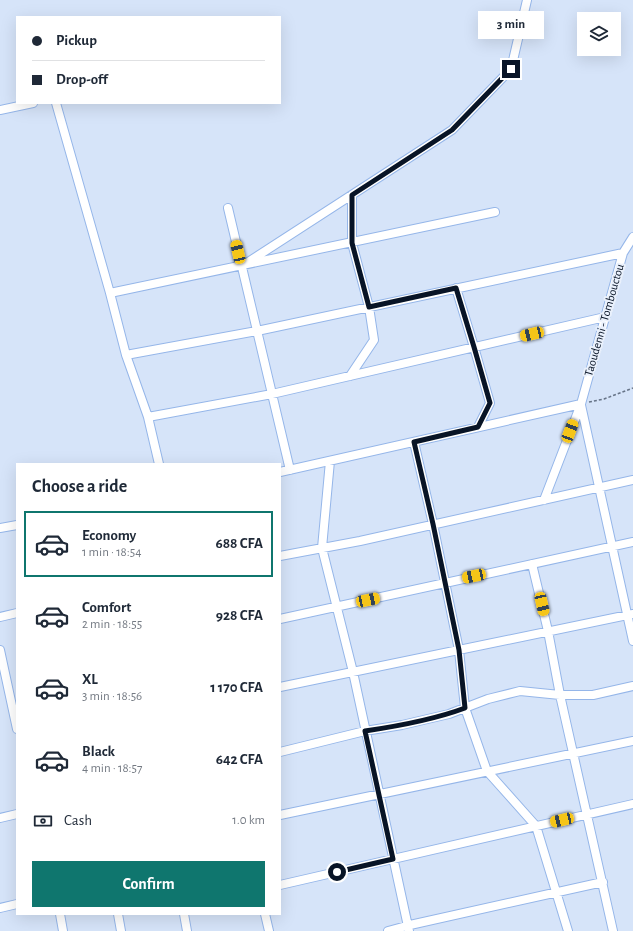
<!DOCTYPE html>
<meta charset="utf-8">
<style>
:root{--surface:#fff;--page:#f6f6f7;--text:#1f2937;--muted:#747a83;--line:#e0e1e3;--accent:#0f766e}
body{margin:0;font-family:"Alegreya Sans",sans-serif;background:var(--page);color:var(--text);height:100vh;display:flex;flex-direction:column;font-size:15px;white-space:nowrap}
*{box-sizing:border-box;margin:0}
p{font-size:13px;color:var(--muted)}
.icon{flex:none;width:22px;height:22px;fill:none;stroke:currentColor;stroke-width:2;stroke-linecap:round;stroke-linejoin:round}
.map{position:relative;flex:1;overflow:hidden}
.drawer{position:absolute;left:16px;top:463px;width:265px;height:452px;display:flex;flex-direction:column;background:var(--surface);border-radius:0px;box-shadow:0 4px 16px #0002}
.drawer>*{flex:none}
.hud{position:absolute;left:16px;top:16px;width:265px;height:88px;border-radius:0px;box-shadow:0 4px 16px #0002;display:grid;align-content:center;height:88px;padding:0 16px;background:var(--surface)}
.buttons{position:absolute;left:577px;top:12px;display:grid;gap:8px}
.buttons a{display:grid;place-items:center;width:44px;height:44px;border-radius:0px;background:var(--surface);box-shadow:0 4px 16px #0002;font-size:20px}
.end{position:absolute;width:18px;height:18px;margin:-9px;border:5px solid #081426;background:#fff;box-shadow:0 0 0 2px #fff}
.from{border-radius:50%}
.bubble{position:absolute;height:28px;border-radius:0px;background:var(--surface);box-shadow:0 4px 16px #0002;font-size:13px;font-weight:700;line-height:28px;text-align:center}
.car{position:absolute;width:12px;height:24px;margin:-12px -6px;border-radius:5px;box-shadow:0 0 3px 1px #0007;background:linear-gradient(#f5c518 24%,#345 0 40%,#f5c518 0 76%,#345 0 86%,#f5c518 0)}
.hud b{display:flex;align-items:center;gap:14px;height:38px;font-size:15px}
.hud b+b{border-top:1px solid var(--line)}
.hud i{width:10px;height:10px;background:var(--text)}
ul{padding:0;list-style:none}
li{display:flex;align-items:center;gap:12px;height:66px;margin:0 8px 6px;padding:0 8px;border:2px solid transparent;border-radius:0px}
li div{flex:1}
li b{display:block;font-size:15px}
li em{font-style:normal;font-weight:700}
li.current{border-color:var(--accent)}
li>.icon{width:36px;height:36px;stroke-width:1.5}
h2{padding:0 16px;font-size:18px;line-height:48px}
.pay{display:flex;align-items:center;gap:10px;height:44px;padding:0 16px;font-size:15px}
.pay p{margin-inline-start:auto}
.button{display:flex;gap:8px;margin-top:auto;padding:8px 16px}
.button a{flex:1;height:46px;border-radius:0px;background:var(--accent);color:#fff;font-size:16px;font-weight:700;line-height:46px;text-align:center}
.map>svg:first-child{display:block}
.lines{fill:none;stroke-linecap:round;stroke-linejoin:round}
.minor-casing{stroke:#95b6e9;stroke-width:10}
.path{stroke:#677488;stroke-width:1.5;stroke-dasharray:3 2;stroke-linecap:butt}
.minor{stroke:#fff;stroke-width:8}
.route{stroke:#081426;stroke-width:5}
.labels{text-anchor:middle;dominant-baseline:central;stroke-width:4;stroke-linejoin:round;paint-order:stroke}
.street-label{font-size:12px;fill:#081426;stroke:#eaf1fc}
</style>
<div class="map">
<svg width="633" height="931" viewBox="0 0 633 931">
<rect width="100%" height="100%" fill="#d6e4f9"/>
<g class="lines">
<g class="minor-casing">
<path id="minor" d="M 56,103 L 110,293 L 126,355 L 148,417 L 159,464
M 0,110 L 33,103
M 228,208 L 290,470
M 242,266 L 452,130 L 511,69 L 527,0
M 456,288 L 474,347 L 490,403 L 478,427
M 110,293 L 495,212
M 126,355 L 257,331 L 623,253
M 350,376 L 374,340 L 369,307 L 352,243 L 352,195
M 581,405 L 633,641
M 148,417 L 272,394 L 605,317
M 414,442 L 433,524 L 459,650 L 465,708 L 487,771 L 536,826 L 568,931
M 330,461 L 322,548 L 353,672 L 409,931
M 280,472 L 581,404
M 544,500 L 581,404 L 623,253 L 633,237
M 0,528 L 17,525
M 280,556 L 360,541 L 633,480
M 532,564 L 548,631 L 560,695 L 613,931
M 0,617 L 17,613
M 280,619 L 633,542
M 0,650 L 17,729
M 280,687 L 633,614
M 280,752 L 365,731 L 402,725 L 449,714 L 488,699 L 520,691 L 560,695 L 593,695 L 633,686
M 280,815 L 633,741
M 0,818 L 17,814
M 280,885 L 633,804
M 0,908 L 17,904
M 60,914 L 63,931
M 118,914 L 121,931
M 184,914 L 187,931
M 265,914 L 269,931
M 388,931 L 410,925 L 603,882"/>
</g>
<path class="path" d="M 589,402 L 604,399 L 633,388"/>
<use href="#minor" class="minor"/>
</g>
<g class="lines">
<path class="route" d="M 337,872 L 393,859 L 365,731 C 399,726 433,720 465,708 L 459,650 L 433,524 L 414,442 L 478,427 L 490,403 L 474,347 L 456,288 L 369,307 L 352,243 L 352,195 L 452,130 L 511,69"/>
</g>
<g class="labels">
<g class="street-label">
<text transform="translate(604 320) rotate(-74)">Taoudenni - Tombouctou</text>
</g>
</g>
</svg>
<div class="buttons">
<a><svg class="icon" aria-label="layers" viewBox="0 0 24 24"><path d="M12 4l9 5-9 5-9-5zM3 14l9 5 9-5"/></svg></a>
</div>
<i class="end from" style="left:337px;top:872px"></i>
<i class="end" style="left:511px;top:69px"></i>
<div class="bubble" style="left:478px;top:11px;width:66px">3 min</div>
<i class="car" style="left:238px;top:252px;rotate:347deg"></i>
<i class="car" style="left:532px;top:334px;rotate:257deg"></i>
<i class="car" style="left:570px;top:431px;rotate:21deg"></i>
<i class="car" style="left:474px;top:576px;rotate:258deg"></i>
<i class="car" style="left:368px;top:600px;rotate:78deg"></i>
<i class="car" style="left:542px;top:604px;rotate:167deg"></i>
<i class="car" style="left:562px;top:820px;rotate:257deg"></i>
<div class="hud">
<b><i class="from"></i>Pickup</b>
<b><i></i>Drop-off</b>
</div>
<section class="drawer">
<h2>Choose a ride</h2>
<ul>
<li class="current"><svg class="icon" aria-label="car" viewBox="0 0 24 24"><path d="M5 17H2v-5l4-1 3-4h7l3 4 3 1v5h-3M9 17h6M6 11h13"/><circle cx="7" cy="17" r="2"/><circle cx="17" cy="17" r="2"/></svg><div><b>Economy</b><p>1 min · 18:54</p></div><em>688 CFA</em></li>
<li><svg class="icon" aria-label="car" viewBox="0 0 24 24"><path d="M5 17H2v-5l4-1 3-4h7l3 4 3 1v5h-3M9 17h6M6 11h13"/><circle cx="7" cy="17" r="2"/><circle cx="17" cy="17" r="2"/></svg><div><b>Comfort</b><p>2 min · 18:55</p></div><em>928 CFA</em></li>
<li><svg class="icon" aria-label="car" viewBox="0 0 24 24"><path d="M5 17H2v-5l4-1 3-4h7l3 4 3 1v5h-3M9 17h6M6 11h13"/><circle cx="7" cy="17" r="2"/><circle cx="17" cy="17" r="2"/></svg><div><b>XL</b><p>3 min · 18:56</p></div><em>1 170 CFA</em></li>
<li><svg class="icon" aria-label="car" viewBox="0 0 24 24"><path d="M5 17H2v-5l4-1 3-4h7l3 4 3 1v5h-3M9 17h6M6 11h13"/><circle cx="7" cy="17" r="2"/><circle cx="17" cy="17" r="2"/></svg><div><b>Black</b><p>4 min · 18:57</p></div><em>642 CFA</em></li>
</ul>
<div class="pay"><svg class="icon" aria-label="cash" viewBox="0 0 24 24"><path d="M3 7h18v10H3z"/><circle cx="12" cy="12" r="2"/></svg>Cash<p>1.0 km</p></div>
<div class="button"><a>Confirm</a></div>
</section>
</div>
